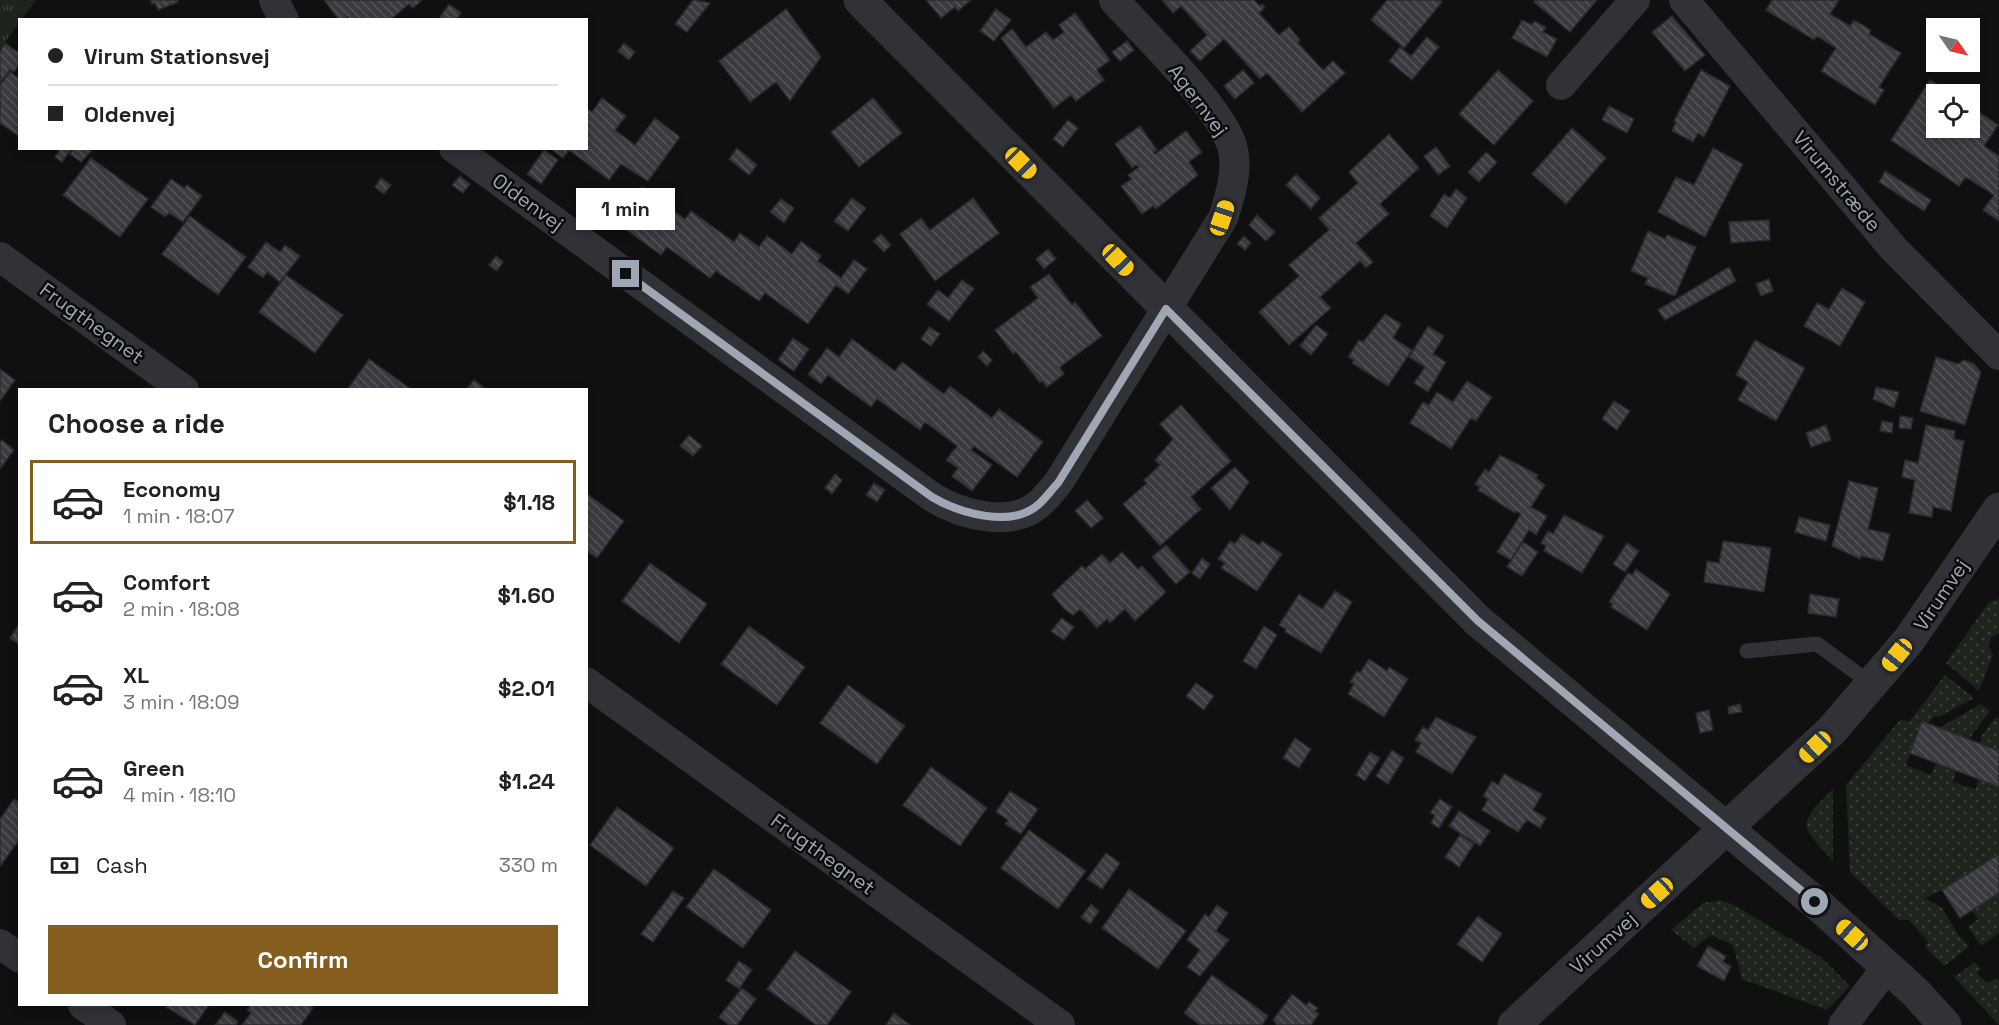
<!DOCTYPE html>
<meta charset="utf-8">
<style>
:root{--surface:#fff;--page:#f2f2f2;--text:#222;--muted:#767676;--line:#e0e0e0;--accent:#855d1e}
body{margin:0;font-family:"Space Grotesk",sans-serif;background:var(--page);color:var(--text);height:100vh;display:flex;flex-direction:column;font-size:22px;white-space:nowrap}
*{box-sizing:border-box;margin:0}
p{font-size:20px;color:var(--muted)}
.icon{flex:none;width:33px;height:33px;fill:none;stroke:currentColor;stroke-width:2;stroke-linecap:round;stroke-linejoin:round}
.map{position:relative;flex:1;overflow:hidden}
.drawer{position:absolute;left:18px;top:388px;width:570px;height:618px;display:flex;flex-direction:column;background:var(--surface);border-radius:0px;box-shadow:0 3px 9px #0003}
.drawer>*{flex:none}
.top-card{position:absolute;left:18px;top:18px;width:570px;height:132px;border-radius:0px;box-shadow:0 3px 9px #0003;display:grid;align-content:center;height:132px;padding:0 30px;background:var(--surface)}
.needle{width:39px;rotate:124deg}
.fabs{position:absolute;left:1926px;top:18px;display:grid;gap:12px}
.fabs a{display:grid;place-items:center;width:54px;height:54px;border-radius:0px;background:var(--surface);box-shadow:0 3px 9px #0003;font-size:30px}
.end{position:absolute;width:27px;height:27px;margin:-14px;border:8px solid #a0a7b4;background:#111;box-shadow:0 0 0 3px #111}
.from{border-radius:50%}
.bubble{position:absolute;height:42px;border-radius:0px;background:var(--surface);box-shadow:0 3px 9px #0003;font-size:20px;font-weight:700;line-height:42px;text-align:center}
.car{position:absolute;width:18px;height:36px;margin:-18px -9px;border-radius:8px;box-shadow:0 0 4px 2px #0007;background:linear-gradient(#f5c518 24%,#345 0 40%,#f5c518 0 76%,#345 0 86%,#f5c518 0)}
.top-card b{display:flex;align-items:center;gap:21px;height:57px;font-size:22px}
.top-card b+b{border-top:2px solid var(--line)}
.top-card i{width:15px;height:15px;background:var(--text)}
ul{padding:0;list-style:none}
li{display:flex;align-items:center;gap:18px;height:84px;margin:0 12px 9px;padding:0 18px;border:3px solid transparent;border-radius:0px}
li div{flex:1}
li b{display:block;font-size:22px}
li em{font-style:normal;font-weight:700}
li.selected{border-color:var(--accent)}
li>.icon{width:54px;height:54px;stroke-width:1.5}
h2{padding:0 30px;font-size:27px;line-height:72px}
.pay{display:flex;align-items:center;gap:15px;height:66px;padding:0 30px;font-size:22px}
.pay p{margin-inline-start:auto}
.action{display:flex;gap:12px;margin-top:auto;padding:12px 30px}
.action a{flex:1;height:69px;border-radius:0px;background:var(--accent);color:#fff;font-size:24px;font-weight:700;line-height:69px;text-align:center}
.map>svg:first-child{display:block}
.grass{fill:url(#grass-dots)}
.park{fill:url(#park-tufts)}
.building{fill:url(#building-back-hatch);stroke:#2a2a2e;stroke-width:1.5}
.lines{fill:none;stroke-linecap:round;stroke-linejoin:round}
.service{stroke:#313237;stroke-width:15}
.minor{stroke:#313237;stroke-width:30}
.tertiary{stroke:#313237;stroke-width:33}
.route{stroke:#a0a7b4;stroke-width:8}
.labels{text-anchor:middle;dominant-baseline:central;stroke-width:5;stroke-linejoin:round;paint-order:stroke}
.street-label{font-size:20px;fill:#a0a7b4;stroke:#0b0b0c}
</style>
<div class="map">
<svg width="1999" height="1025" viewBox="0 0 1999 1025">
<defs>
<pattern id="grass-dots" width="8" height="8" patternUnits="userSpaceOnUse" patternTransform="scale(1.5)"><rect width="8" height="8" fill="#1c241c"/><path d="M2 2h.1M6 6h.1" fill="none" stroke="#3a413b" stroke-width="1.8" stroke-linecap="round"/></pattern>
<pattern id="park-tufts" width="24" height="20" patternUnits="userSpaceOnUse" patternTransform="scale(1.5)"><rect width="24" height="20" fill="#1c241c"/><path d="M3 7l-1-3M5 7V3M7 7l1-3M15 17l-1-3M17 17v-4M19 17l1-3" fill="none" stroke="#3a413b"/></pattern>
<pattern id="building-back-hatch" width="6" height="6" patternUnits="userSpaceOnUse" patternTransform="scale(1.5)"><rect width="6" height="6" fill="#3a3b40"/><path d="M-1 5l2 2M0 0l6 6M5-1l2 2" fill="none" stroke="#535459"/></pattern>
</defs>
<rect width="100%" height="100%" fill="#101011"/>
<path class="grass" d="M 1999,599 L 1999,633 L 1991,638 L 1988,646 L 1993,655 L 1979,691 L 1946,663 L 1989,602 Z
M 1945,675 L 1974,698 L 1939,717 L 1934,716 L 1928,723 L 1922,722 L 1906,765 L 1931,775 L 1936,763 L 1956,771 L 1953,782 L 1976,789 L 1978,779 L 1999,787 L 1999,854 L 1942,890 L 1925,898 L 1942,908 L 1957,933 L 1969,947 L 1944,966 L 1925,947 L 1928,942 L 1909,920 L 1899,920 L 1850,872 L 1846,785 L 1900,720 L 1910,721 Z
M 1981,704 L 1990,711 L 1969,739 L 1939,728 Z
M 1996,717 L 1999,719 L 1999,751 L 1980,743 L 1982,735 Z
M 1833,789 L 1833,861 C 1799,824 1797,825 1833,789 Z
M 1999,893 L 1999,933 L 1981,946 L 1968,927 L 1978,919 L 1972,911 Z
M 1720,900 L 1734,905 L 1822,958 L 1850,986 L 1827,1010 L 1742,979 L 1733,945 L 1711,935 L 1694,948 L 1671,930 L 1703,903 Z
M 1975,962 L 1981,969 L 1977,973 L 1987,983 L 1997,978 L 1999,981 L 1999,1025 L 1954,977 Z"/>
<path class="park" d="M 0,0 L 36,0 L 0,49 Z"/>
<path class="building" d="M 150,0 L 177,0 L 178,2 L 158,10 L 155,3 L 152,4 Z
M 324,0 L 421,0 L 421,1 L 413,8 L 409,4 L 390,20 L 349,20 L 348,17 L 339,20 Z
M 693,0 L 710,3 L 687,32 L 675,24 Z
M 926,0 L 971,0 L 958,11 L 955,7 L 941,18 Z
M 1162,0 L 1254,0 L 1260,6 L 1262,4 L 1265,7 L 1259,13 L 1279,35 L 1289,27 L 1300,40 L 1298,43 L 1323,70 L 1333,61 L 1345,73 L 1302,112 L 1267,73 L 1260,79 L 1224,39 L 1200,61 L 1190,51 L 1207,35 L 1181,6 L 1173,13 Z
M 1387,0 L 1439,0 L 1442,2 L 1404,48 L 1371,20 Z
M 1535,0 L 1597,0 L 1570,32 L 1534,2 Z
M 1772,0 L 1839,0 L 1830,14 L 1850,26 L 1854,20 L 1871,30 L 1869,34 L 1901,53 L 1879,87 L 1884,90 L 1875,105 L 1821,71 L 1836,48 L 1817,36 L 1814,40 L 1766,10 Z
M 449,4 L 461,13 L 456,20 L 438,20 Z
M 786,9 L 821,57 L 790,101 L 776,82 L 750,102 L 719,61 Z
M 996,9 L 1011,20 L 994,41 L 980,31 Z
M 1075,13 L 1110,60 L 1097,70 L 1104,80 L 1076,101 L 1071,95 L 1054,108 L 1001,38 L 1012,29 L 1026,47 L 1046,32 L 1053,40 L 1064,32 L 1059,25 Z
M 1672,16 L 1705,55 L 1685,71 L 1652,32 Z
M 1522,20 L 1532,25 L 1534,21 L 1546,27 L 1543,32 L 1557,39 L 1547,57 L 1512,38 Z
M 1427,37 L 1439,47 L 1412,80 L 1389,61 L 1400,47 L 1411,56 Z
M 1127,41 L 1134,50 L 1120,61 L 1112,52 Z
M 5,43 L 20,54 L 20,64 L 14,72 L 10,70 L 0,82 L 0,51 Z
M 624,43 L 635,52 L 629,60 L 618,51 Z
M 1243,70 L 1254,83 L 1235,99 L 1224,86 Z
M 1498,70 L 1533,101 L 1494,145 L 1459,114 Z
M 1701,70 L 1730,86 L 1704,137 L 1698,133 L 1693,142 L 1672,131 L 1676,122 L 1674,121 Z
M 10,72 L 20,79 L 20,137 L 0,123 L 0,85 Z
M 1930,80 L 1952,94 L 1936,94 L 1936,128 L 1970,128 L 1970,106 L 1998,125 L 1984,146 L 1999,156 L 1999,221 L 1983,210 L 1994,195 L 1966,177 L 1959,186 L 1891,140 Z
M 602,98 L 626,116 L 615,130 L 635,145 L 655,118 L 680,137 L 648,181 L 621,164 L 609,180 L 569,150 L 563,158 L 550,148 L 586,148 L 586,108 L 592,112 Z
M 873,98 L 902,133 L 859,167 L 831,132 Z
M 1609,106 L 1634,119 L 1627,133 L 1602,120 Z
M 1068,120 L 1078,128 L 1063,147 L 1053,139 Z
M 1140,126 L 1157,150 L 1153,152 L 1155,154 L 1186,131 L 1202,152 L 1189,162 L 1198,175 L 1156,209 L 1153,206 L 1142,214 L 1121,186 L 1132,179 L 1128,175 L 1139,167 L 1136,165 L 1132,168 L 1115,144 Z
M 1572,128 L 1606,158 L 1566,204 L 1532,174 Z
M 1389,134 L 1419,168 L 1380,204 L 1389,214 L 1356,243 L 1373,262 L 1366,268 L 1360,261 L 1320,297 L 1331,308 L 1289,345 L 1259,312 L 1299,276 L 1289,265 L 1329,230 L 1319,218 L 1358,183 L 1349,172 Z
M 1436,147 L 1450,166 L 1438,175 L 1424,156 Z
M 61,148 L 72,148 L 62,162 L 55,157 Z
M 74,148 L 94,148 L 81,162 L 70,154 Z
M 737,148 L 757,165 L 749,175 L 729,159 Z
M 1713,148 L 1743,164 L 1705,237 L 1658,212 L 1676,177 L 1694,185 Z
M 544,150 L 558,160 L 541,184 L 527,174 Z
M 1486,152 L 1497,162 L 1479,182 L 1468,172 Z
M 91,158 L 148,199 L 120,237 L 63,195 Z
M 1885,171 L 1931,200 L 1924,211 L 1879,182 Z
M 1296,174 L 1320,198 L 1311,209 L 1286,185 Z
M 460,176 L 470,184 L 463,193 L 452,185 Z
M 381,178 L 391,185 L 384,194 L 375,187 Z
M 171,179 L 184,188 L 187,185 L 202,196 L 183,222 L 169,213 L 165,217 L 151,207 Z
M 642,187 L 685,219 L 691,211 L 734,242 L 740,233 L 759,247 L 767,236 L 792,254 L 801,241 L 821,256 L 818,261 L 841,278 L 854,260 L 867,269 L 848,294 L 836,285 L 808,324 L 765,293 L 759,301 L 716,271 L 710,278 L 667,247 L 661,255 L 616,222 Z
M 1456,189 L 1467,198 L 1447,228 L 1430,216 L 1444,194 L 1450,198 Z
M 852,198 L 866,208 L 848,231 L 834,221 Z
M 973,198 L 999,233 L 935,281 L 900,234 L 921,218 L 930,230 Z
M 781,199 L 794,208 L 784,223 L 770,212 Z
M 1257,215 L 1275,232 L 1266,241 L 1249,225 Z
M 190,216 L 246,257 L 218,295 L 162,254 Z
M 1769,220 L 1770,240 L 1731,243 L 1729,222 Z
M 1648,231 L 1665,239 L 1667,235 L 1696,247 L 1675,296 L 1645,284 L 1648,278 L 1631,271 Z
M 881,234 L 891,245 L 884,252 L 873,241 Z
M 1244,236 L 1251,243 L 1245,250 L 1237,244 Z
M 266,242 L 280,252 L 285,245 L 300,256 L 280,282 L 267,272 L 263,278 L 248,267 Z
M 1048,249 L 1056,259 L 1044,269 L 1036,259 Z
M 496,256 L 503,262 L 497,271 L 489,265 Z
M 1729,267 L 1736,281 L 1665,320 L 1658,310 Z
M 1049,274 L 1072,305 L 1075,302 L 1102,336 L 1060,367 L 1064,374 L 1047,387 L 1042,381 L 1040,383 L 1016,352 L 1013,354 L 995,330 L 1038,298 L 1030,287 Z
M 286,275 L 343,315 L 315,353 L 259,312 Z
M 1769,279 L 1773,291 L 1761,296 L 1756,284 Z
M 962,280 L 974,289 L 949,321 L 927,304 L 938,290 L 948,298 Z
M 1842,288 L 1865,302 L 1840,346 L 1804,326 L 1817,303 L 1829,309 Z
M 1385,314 L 1401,324 L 1393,338 L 1412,350 L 1388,386 L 1352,363 L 1354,360 L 1348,357 L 1359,340 L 1363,342 Z
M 1316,325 L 1328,334 L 1311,355 L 1300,346 Z
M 1428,326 L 1444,336 L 1433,354 L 1446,362 L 1428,392 L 1414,383 L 1425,367 L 1409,357 Z
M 929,327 L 940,334 L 931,346 L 921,339 Z
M 793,338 L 809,349 L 794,371 L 778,360 Z
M 852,339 L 895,371 L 902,362 L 944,394 L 950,386 L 992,418 L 999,409 L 1043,442 L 1017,477 L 974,446 L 971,450 L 992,465 L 972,491 L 952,476 L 958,468 L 946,460 L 957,446 L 925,422 L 920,430 L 877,399 L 871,407 L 828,375 L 821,384 L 808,374 L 827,348 L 839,357 Z
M 1755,340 L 1805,368 L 1776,421 L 1738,400 L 1748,382 L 1736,375 Z
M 983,351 L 992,360 L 987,366 L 978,357 Z
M 1936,357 L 1958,364 L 1964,360 L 1974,364 L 1981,372 L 1965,425 L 1920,411 Z
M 369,359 L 412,390 L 347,390 Z
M 0,369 L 15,380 L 0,401 Z
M 474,380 L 484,388 L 482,390 L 466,390 Z
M 1467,381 L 1492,397 L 1476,421 L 1471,418 L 1451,449 L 1410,423 L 1423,402 L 1429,405 L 1437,392 L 1453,402 Z
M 1876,387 L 1899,392 L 1894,408 L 1873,399 Z
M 1614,401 L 1630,411 L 1617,430 L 1602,419 Z
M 1181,405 L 1231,461 L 1191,497 L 1201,509 L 1160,546 L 1123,504 L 1147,483 L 1144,480 L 1160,465 L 1155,460 L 1173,439 L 1160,424 Z
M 1900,416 L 1913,418 L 1911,429 L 1899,428 Z
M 1882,421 L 1893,423 L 1892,433 L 1880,431 Z
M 1826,425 L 1831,440 L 1811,447 L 1806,433 Z
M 1926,425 L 1955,431 L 1954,439 L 1964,441 L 1951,511 L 1933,507 L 1932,517 L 1909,513 L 1915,480 L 1902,477 L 1905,460 L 1918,463 Z
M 689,435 L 702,446 L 693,456 L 680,446 Z
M 2,440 L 14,450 L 0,469 L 0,442 Z
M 1500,455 L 1538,475 L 1536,478 L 1545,485 L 1531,507 L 1547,516 L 1536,535 L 1529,530 L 1511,560 L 1497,552 L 1521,514 L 1516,511 L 1515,513 L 1478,490 L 1480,487 L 1475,484 L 1485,469 L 1489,472 Z
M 1235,467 L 1249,482 L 1230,510 L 1211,488 Z
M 835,474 L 842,480 L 832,494 L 825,488 Z
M 1849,481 L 1878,488 L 1868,529 L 1890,534 L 1883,561 L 1861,556 L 1860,559 L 1832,546 Z
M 874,483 L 885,490 L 877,502 L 866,495 Z
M 586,493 L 624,521 L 597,558 L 586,551 Z
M 1087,500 L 1103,518 L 1091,528 L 1075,511 Z
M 1564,515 L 1604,536 L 1582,573 L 1544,551 L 1546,546 L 1541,543 L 1548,531 L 1553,534 Z
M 1799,517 L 1830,525 L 1826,541 L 1795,532 Z
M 1242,534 L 1259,545 L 1262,541 L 1282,554 L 1257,591 L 1221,568 L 1225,563 L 1218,559 L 1230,541 L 1235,544 Z
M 1723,541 L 1771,548 L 1764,592 L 1704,582 L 1707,561 L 1719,563 Z
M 1523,542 L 1538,552 L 1522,576 L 1507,567 Z
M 1627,543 L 1639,551 L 1625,572 L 1613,564 Z
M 1166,545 L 1190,572 L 1176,584 L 1152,557 Z
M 1122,552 L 1138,569 L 1142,566 L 1166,592 L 1135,621 L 1125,609 L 1110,623 L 1107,619 L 1097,628 L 1080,609 L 1073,615 L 1064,609 L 1052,594 L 1082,566 L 1085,569 L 1102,554 L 1110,563 Z
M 1202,558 L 1210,564 L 1200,579 L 1192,573 Z
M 650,563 L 707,604 L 679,643 L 622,601 Z
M 1636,569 L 1670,594 L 1647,630 L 1611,607 L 1613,604 L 1609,602 L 1628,573 L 1632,575 Z
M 1335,591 L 1352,602 L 1321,653 L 1285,632 L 1286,629 L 1279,625 L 1299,594 L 1322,609 Z
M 1810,594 L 1839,599 L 1836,617 L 1808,613 Z
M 1062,618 L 1074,627 L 1064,640 L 1051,631 Z
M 20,623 L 20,645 L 10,638 Z
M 749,626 L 805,667 L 777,705 L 721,664 Z
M 1264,626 L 1277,635 L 1256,669 L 1243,661 Z
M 1369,659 L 1387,671 L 1389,667 L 1408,679 L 1384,717 L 1348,694 L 1354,684 L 1350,682 L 1357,671 L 1360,673 Z
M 1196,683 L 1214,696 L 1204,710 L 1186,696 Z
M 848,685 L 905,726 L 877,764 L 820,723 Z
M 1740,704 L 1742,712 L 1729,714 L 1728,707 Z
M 1709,710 L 1713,730 L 1700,733 L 1696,713 Z
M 1436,717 L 1476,737 L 1452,774 L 1416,752 L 1421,743 L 1415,740 L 1423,727 L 1428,730 Z
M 1922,721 L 1999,751 L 1999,787 L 1910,753 Z
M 1295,738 L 1311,749 L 1299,768 L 1283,758 Z
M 1392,750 L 1404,758 L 1388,784 L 1376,776 Z
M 1370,752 L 1380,758 L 1365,781 L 1356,775 Z
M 931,767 L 987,808 L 960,846 L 903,805 Z
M 1504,774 L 1542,794 L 1533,810 L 1546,818 L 1540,828 L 1527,820 L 1518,832 L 1482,810 L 1488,799 L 1483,796 L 1492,781 L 1498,785 Z
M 1010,791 L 1038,809 L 1021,834 L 1005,824 L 1008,820 L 996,812 Z
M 14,799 L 18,802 L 20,800 L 20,839 L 0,866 L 0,819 Z
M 1440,799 L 1452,807 L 1439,828 L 1431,823 L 1435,815 L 1430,813 Z
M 617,807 L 674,848 L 646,886 L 590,845 Z
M 1459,811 L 1490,831 L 1480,846 L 1449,826 Z
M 1029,830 L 1086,871 L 1058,909 L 1001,868 Z
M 1460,835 L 1474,844 L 1459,867 L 1445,857 Z
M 1106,853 L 1120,863 L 1102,889 L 1087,879 Z
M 1999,854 L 1999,893 L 1960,918 L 1942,890 Z
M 714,869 L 771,910 L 743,948 L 686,907 Z
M 1129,889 L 1186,931 L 1158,969 L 1102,928 Z
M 673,891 L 684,898 L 653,942 L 641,934 Z
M 1091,904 L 1099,911 L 1090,924 L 1081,917 Z
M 1217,905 L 1228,913 L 1216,931 L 1229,940 L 1200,976 L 1187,967 L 1200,950 L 1187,940 L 1205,914 L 1209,917 Z
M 1478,916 L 1502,934 L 1482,962 L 1457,944 Z
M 1708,946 L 1726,956 L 1723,962 L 1731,966 L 1724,981 L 1697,966 Z
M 795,951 L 851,992 L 827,1025 L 816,1025 L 767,989 Z
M 739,961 L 752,970 L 739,989 L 726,980 Z
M 1212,975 L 1268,1016 L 1262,1025 L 1200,1025 L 1184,1013 Z
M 742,988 L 756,999 L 737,1025 L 729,1025 L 719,1017 Z
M 1292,994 L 1306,1005 L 1309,1002 L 1318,1008 L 1315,1011 L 1319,1014 L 1311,1025 L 1277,1025 L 1273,1020 Z
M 163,1005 L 209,1005 L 195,1025 Z
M 251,1005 L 310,1005 L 313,1008 L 301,1025 L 242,1025 L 251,1013 L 247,1010 Z
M 225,1012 L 238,1022 L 236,1025 L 215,1025 Z
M 894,1013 L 910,1025 L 886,1025 Z"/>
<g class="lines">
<path class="service" d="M 1747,651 L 1817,644 L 1873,685"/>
<path class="minor" d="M 274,0 L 284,20
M 1684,0 L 1893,248 L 1999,355
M 1561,85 L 1635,0
M 454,148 L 932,497 C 960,514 1010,529 1039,504 C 1046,498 1052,490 1058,483 L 1223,218 C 1230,196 1239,170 1232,146 C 1220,106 1144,34 1114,0
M 0,257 L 184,390
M 586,682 L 1060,1025
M 0,944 L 20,958
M 83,1005 L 111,1025
M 1843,1025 L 1887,967"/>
<path class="tertiary" d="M 860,0 L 1478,621 L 1823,909 L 1915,992 L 1945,1025
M 1514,1025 L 1832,730 L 1909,640 L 1999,509"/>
</g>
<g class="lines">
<path class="route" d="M 626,274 L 932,497 C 959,513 1012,529 1039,504 C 1046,498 1052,489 1058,483 L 1166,309 L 1478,621 L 1815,902"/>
</g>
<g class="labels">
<g class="street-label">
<text transform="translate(1198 100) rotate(53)">Agernvej</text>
<text transform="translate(1837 181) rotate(50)">Virumstræde</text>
<text transform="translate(528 202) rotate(36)">Oldenvej</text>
<text transform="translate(92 323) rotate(36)">Frugthegnet</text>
<text transform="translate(1941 595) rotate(-56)">Virumvej</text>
<text transform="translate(823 854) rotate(36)">Frugthegnet</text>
<text transform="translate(1603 943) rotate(-42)">Virumvej</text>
</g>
</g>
</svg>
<div class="fabs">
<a><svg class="needle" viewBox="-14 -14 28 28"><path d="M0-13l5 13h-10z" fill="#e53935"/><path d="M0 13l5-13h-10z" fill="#767676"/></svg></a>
<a><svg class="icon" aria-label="locate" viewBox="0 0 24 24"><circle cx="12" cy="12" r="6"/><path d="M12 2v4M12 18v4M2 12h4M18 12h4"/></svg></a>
</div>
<i class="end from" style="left:1815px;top:902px"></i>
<i class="end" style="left:626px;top:274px"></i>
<div class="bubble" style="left:576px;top:188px;width:99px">1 min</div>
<i class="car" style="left:1021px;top:163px;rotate:135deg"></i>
<i class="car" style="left:1222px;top:218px;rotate:19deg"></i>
<i class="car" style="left:1118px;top:260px;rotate:136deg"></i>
<i class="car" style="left:1897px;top:655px;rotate:219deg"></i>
<i class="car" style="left:1815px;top:747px;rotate:226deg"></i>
<i class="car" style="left:1657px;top:893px;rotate:228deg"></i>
<i class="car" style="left:1852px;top:935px;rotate:312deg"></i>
<div class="top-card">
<b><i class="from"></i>Virum Stationsvej</b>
<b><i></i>Oldenvej</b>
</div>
<section class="drawer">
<h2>Choose a ride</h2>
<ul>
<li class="selected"><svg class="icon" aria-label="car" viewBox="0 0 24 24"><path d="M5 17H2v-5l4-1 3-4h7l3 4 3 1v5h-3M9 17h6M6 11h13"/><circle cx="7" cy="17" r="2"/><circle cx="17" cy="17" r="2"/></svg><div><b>Economy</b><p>1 min · 18:07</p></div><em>$1.18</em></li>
<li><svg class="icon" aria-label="car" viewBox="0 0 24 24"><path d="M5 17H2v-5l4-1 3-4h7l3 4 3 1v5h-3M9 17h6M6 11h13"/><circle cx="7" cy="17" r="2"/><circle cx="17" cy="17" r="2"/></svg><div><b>Comfort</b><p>2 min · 18:08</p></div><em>$1.60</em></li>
<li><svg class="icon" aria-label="car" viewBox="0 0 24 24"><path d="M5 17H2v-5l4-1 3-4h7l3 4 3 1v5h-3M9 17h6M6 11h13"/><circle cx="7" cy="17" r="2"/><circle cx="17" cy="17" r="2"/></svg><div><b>XL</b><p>3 min · 18:09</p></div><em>$2.01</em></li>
<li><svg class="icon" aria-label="car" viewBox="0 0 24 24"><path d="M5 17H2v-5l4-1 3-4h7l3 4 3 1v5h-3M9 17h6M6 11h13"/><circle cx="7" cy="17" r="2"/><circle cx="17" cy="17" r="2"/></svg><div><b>Green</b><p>4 min · 18:10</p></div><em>$1.24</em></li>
</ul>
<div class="pay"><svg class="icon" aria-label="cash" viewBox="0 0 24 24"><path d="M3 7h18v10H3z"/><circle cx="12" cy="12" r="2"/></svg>Cash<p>330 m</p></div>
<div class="action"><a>Confirm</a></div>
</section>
</div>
